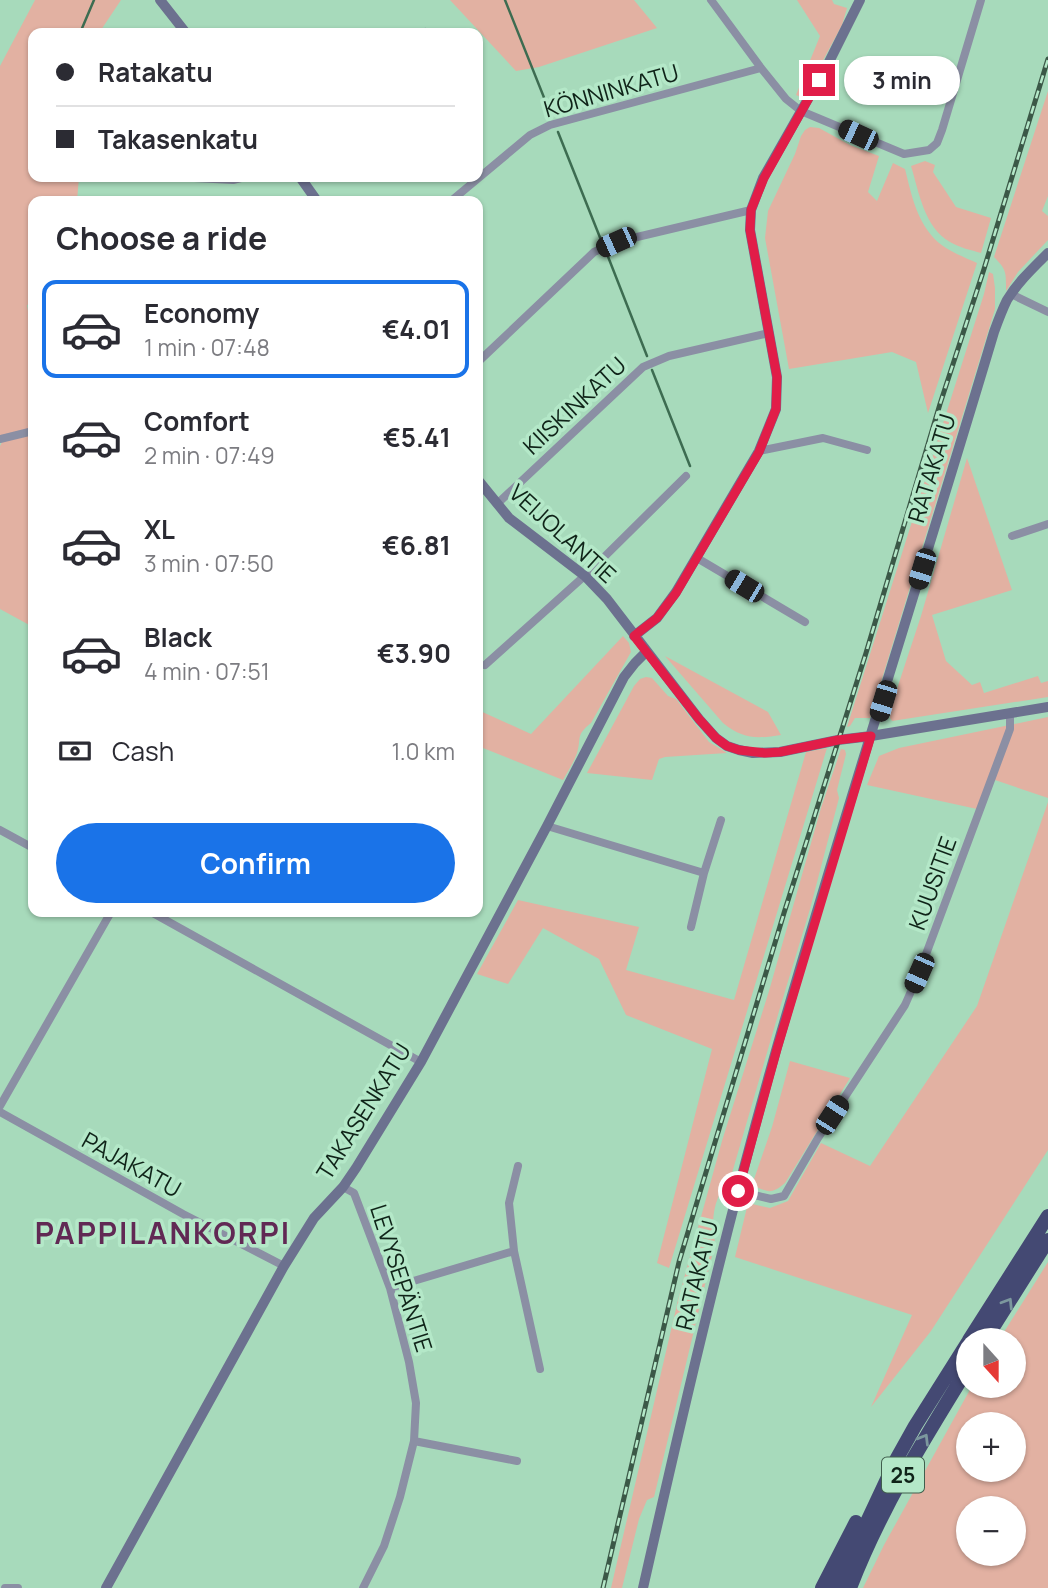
<!DOCTYPE html>
<meta charset="utf-8">
<style>
:root{--surface:#fff;--page:#f2f2f3;--text:#2b2b33;--muted:#7c7c81;--line:#e1e1e2;--accent:#1a73e8}
body{margin:0;font-family:Manrope,sans-serif;background:var(--page);color:var(--text);height:100vh;display:flex;flex-direction:column;font-size:26px;white-space:nowrap}
*{box-sizing:border-box;margin:0}
p{font-size:23px;color:var(--muted)}
.icon{flex:none;width:38px;height:38px;fill:none;stroke:currentColor;stroke-width:2;stroke-linecap:round;stroke-linejoin:round}
.map{position:relative;flex:1;overflow:hidden}
.details{position:absolute;left:28px;top:196px;width:455px;height:721px;display:flex;flex-direction:column;background:var(--surface);border-radius:14px;box-shadow:0 2px 5px #0004}
.details>*{flex:none}
.top-card{position:absolute;left:28px;top:28px;width:455px;height:154px;border-radius:14px;box-shadow:0 2px 5px #0004;display:grid;align-content:center;height:154px;padding:0 28px;background:var(--surface)}
.needle{width:46px;rotate:159deg}
.controls{position:absolute;left:956px;top:1328px;display:grid;gap:14px}
.controls a{display:grid;place-items:center;width:70px;height:70px;border-radius:50%;background:var(--surface);box-shadow:0 2px 5px #0004;font-size:35px}
.end{position:absolute;width:32px;height:32px;margin:-16px;border:9px solid #e11d48;background:#fff;box-shadow:0 0 0 4px #fff}
.from{border-radius:50%}
.bubble{position:absolute;height:49px;border-radius:24px;background:var(--surface);box-shadow:0 2px 5px #0004;font-size:23px;font-weight:700;line-height:49px;text-align:center}
.car{position:absolute;width:21px;height:42px;margin:-21px -10px;border-radius:9px;box-shadow:0 0 5px 2px #0007;background:linear-gradient(#222 24%,#8ab4d8 0 40%,#222 0 76%,#8ab4d8 0 86%,#222 0)}
.top-card b{display:flex;align-items:center;gap:24px;height:66px;font-size:26px}
.top-card b+b{border-top:2px solid var(--line)}
.top-card i{width:18px;height:18px;background:var(--text)}
ul{padding:0;list-style:none}
li{display:flex;align-items:center;gap:21px;height:98px;margin:0 14px 10px;padding:0 14px;border:4px solid transparent;border-radius:14px}
li div{flex:1}
li b{display:block;font-size:26px}
li em{font-style:normal;font-weight:700}
li.selected{border-color:var(--accent)}
li>.icon{width:63px;height:63px;stroke-width:1.5}
h2{padding:0 28px;font-size:32px;line-height:84px}
.pay{display:flex;align-items:center;gap:18px;height:77px;padding:0 28px;font-size:26px}
.pay p{margin-inline-start:auto}
.cta{display:flex;gap:14px;margin-top:auto;padding:14px 28px}
.cta a{flex:1;height:80px;border-radius:42px;background:var(--accent);color:#fff;font-size:28px;font-weight:700;line-height:80px;text-align:center}
.map>svg:first-child{display:block}
.green{fill:#e2b1a2;fill-rule:evenodd}
.lines{fill:none;stroke-linecap:round;stroke-linejoin:round}
.stream{stroke:#3d6c51;stroke-width:2.5}
.street{stroke:#8b8fa4;stroke-width:8}
.secondary{stroke:#6c718f;stroke-width:10}
.highway{stroke:#444973;stroke-width:14}
.rail-casing{stroke:#3b5847;stroke-width:5}
.rail{stroke:#b4e8c8;stroke-width:2.5;stroke-dasharray:8;stroke-linecap:butt}
.oneway{stroke:#7c989e}
.route{stroke:#e11d48;stroke-width:9}
.labels{text-anchor:middle;dominant-baseline:central;stroke-width:7;stroke-linejoin:round;paint-order:stroke}
.shield{fill:#b4e8c8;stroke:#405e4d;stroke-width:2}
.shield-label{font-size:21px;font-weight:bold;fill:#0f2318}
.street-label{font-size:23px;fill:#0f2318;stroke:#b4e8c8}
.district-label{font-size:30px;font-weight:bold;letter-spacing:2px;fill:#612954;stroke:#b4e8c8}
</style>
<div class="map">
<svg width="1048" height="1588" viewBox="0 0 1048 1588">
<rect width="100%" height="100%" fill="#a7dabb"/>
<path class="green" d="M 35,0 L 121,0 L 99,33 L 33,33 L 33,177 L 79,177 L 77,201 L 33,201 L 33,303 L 27,305 L 33,342 L 33,627 L 0,609 L 0,446 L 3,440 L 0,438 L 0,66 Z
M 450,0 L 634,0 L 657,28 L 539,67 L 516,71 Z
M 797,0 L 832,0 L 834,4 L 847,8 L 842,25 L 806,92 L 801,97 L 796,95 L 820,36 Z
M 1048,91 L 1048,196 L 1042,211 L 1048,216 L 1048,240 L 1018,272 L 1006,291 C 1006,273 1007,270 994,257 Z
M 810,127 L 819,128 L 850,145 L 879,156 L 868,192 L 877,201 L 893,163 L 905,169 C 912,197 918,228 943,246 C 953,253 966,258 977,263 L 928,413 L 916,362 L 892,352 L 789,369 L 765,238 L 768,211 L 795,154 L 801,136 L 805,130 Z
M 925,161 L 935,165 L 933,172 L 956,207 L 991,218 L 981,253 C 971,250 960,248 950,242 C 924,227 919,192 911,166 Z
M 989,272 L 993,274 L 995,288 L 995,309 L 870,718 L 855,718 L 850,726 L 847,727 L 984,294 Z
M 967,458 L 1012,590 L 932,615 L 946,661 L 972,685 L 980,682 L 984,693 L 1038,676 L 1041,683 L 1048,681 L 1048,697 L 892,721 L 890,718 L 891,707 L 921,616 Z
M 623,636 L 629,643 L 631,652 L 591,723 C 575,736 582,737 577,753 C 574,762 568,771 563,780 L 478,746 L 478,710 L 531,734 Z
M 665,656 L 768,712 L 781,735 C 756,739 743,739 723,723 Z
M 646,677 L 652,678 L 668,696 L 676,699 L 709,742 L 727,753 L 665,757 L 659,759 L 652,780 L 587,773 L 634,686 L 640,679 Z
M 1048,717 L 1048,798 L 989,778 L 977,809 L 867,785 L 879,756 L 899,748 Z
M 827,748 L 669,1268 L 657,1263 L 712,1049 L 626,1015 L 599,959 L 543,928 L 508,984 L 477,974 L 518,900 L 639,927 L 626,970 L 734,1000 L 806,752 Z
M 841,749 L 845,750 L 846,754 L 837,790 L 839,798 L 810,909 L 782,1001 L 732,1173 C 715,1198 710,1213 715,1243 L 654,1497 L 647,1500 L 639,1519 L 622,1588 L 611,1588 L 678,1300 L 722,1141 L 769,991 L 821,808 Z
M 1048,802 L 1048,1150 L 931,1331 L 871,1407 L 912,1315 L 735,1257 L 748,1203 L 770,1208 L 788,1201 L 821,1143 L 870,1166 L 977,1006 Z
M 790,1061 L 850,1078 L 785,1183 C 771,1195 768,1192 752,1185 L 772,1127 Z
M 1048,1262 L 1048,1588 L 863,1588 L 884,1545 L 972,1386 L 1013,1386 L 1013,1340 L 999,1340 ZM 968,1424 L 1013,1424 L 1013,1470 L 968,1470 ZM 968,1508 L 1013,1508 L 1013,1554 L 968,1554 Z"/>
<g class="lines">
<path class="stream" d="M 505,0 L 551,115
M 80,33 L 94,0
M 558,132 L 601,240
M 607,254 L 647,356
M 652,370 L 690,466"/>
<path class="street" d="M 711,0 L 761,68 L 786,99 L 801,111 L 904,154 L 929,150 L 937,143 L 942,130 L 981,0
M 423,33 L 425,32
M 175,177 L 233,180 L 245,177
M 451,201 L 530,135 L 550,125 L 761,68
M 1011,294 L 1048,312
M 478,362 L 594,252 L 616,242 L 751,210
M 0,439 L 33,431
M 759,451 L 823,438 L 867,450
M 497,504 L 643,367 L 669,356 L 769,333
M 1012,536 L 1048,524
M 697,558 L 805,622
M 485,665 L 590,571 L 686,476
M 547,826 L 704,873
M 0,830 L 33,848
M 151,912 L 421,1062
M 691,927 L 704,873 L 721,820
M 0,1106 L 111,912
M 0,1112 L 183,1214 L 284,1266
M 343,1187 L 354,1193 L 390,1288 L 409,1362 L 416,1403 L 414,1441 L 400,1497 L 384,1546 L 363,1588
M 738,1191 L 771,1199 L 784,1196 L 818,1138 L 905,1005 L 919,973 L 1010,729 L 1010,714
M 514,1251 L 540,1369
M 390,1288 L 514,1251 L 509,1203 L 518,1166
M 414,1441 L 517,1461
M 5,1588 L 18,1588"/>
<path class="secondary" d="M 160,0 L 186,33
M 300,177 L 317,201
M 478,480 L 509,518 L 585,576 L 607,599 L 699,719 L 716,738 L 727,746 L 739,750 L 753,753 L 780,752 L 838,740 L 871,736 L 1048,707
M 634,636 L 657,618 L 676,592 L 759,451 L 776,409 L 777,377 L 750,230 L 751,210 L 763,178 L 829,62 L 860,0
M 106,1588 L 284,1266 L 314,1218 L 343,1187 L 356,1168 L 421,1062 L 547,826 L 624,677 L 635,663 L 646,652
M 643,1588 C 684,1407 726,1226 777,1047 C 846,807 923,570 994,332 C 998,321 1002,310 1007,300 C 1018,282 1033,268 1048,253"/>
<path class="highway" d="M 969,1340 L 1048,1216
M 985,1340 L 1048,1240
M 822,1588 L 856,1522
M 836,1588 L 896,1460 L 915,1426 L 968,1342
M 850,1588 C 880,1510 924,1439 968,1368"/>
<g class="rail-casing">
<path id="rail" d="M 603,1588 L 679,1262 L 784,913 L 866,653 L 940,404 L 984,269 L 1048,59"/>
</g>
<use href="#rail" class="rail"/>
</g>
<defs><path id="oneway-chevron" d="M-2-3.5L2.5 0L-2 3.5" fill="none" stroke-width="1.6" stroke-linecap="round" stroke-linejoin="round" transform="scale(1.75)"/></defs>
<g class="oneway">
<use href="#oneway-chevron" transform="translate(1008 1303) rotate(-58)"/>
<use href="#oneway-chevron" transform="translate(924 1439) rotate(-59)"/>
</g>
<g class="lines">
<path class="route" d="M 738,1191 L 777,1049 L 871,736 L 838,740 L 780,752 L 765,753 L 739,750 L 727,746 L 716,738 L 699,719 L 634,636 L 657,618 L 676,593 L 759,452 L 776,409 L 777,377 L 750,230 L 751,210 L 764,178 L 819,80"/>
</g>
<g class="labels">
<rect class="shield" x="882" y="1457.5" width="42" height="35" rx="5"/>
<g class="shield-label">
<text x="903" y="1475">25</text>
</g>
<g class="street-label">
<text transform="translate(611 90) rotate(-16)">KÖNNINKATU</text>
<text transform="translate(574 405) rotate(-43)">KIISKINKATU</text>
<text transform="translate(931 468) rotate(-73)">RATAKATU</text>
<text transform="translate(563 533) rotate(42)">VEIJOLANTIE</text>
<text transform="translate(932 883) rotate(-70)">KUUSITIE</text>
<text transform="translate(363 1111) rotate(-58)">TAKASENKATU</text>
<text transform="translate(132 1164) rotate(29)">PAJAKATU</text>
<text transform="translate(696 1275) rotate(-76)">RATAKATU</text>
<text transform="translate(402 1278) rotate(72)">LEVYSEPÄNTIE</text>
</g>
<g class="district-label">
<text x="163" y="1232">PAPPILANKORPI</text>
</g>
</g>
</svg>
<div class="controls">
<a><svg class="needle" viewBox="-14 -14 28 28"><path d="M0-13l5 13h-10z" fill="#e53935"/><path d="M0 13l5-13h-10z" fill="#7c7c81"/></svg></a>
<a>+</a>
<a>−</a>
</div>
<i class="end from" style="left:738px;top:1191px"></i>
<i class="end" style="left:819px;top:80px"></i>
<div class="bubble" style="left:844px;top:56px;width:116px">3 min</div>
<i class="car" style="left:858px;top:135px;rotate:295deg"></i>
<i class="car" style="left:616px;top:242px;rotate:246deg"></i>
<i class="car" style="left:922px;top:569px;rotate:197deg"></i>
<i class="car" style="left:744px;top:586px;rotate:301deg"></i>
<i class="car" style="left:883px;top:701px;rotate:197deg"></i>
<i class="car" style="left:919px;top:973px;rotate:204deg"></i>
<i class="car" style="left:832px;top:1115px;rotate:33deg"></i>
<div class="top-card">
<b><i class="from"></i>Ratakatu</b>
<b><i></i>Takasenkatu</b>
</div>
<section class="details">
<h2>Choose a ride</h2>
<ul>
<li class="selected"><svg class="icon" aria-label="car" viewBox="0 0 24 24"><path d="M5 17H2v-5l4-1 3-4h7l3 4 3 1v5h-3M9 17h6M6 11h13"/><circle cx="7" cy="17" r="2"/><circle cx="17" cy="17" r="2"/></svg><div><b>Economy</b><p>1 min · 07:48</p></div><em>€4.01</em></li>
<li><svg class="icon" aria-label="car" viewBox="0 0 24 24"><path d="M5 17H2v-5l4-1 3-4h7l3 4 3 1v5h-3M9 17h6M6 11h13"/><circle cx="7" cy="17" r="2"/><circle cx="17" cy="17" r="2"/></svg><div><b>Comfort</b><p>2 min · 07:49</p></div><em>€5.41</em></li>
<li><svg class="icon" aria-label="car" viewBox="0 0 24 24"><path d="M5 17H2v-5l4-1 3-4h7l3 4 3 1v5h-3M9 17h6M6 11h13"/><circle cx="7" cy="17" r="2"/><circle cx="17" cy="17" r="2"/></svg><div><b>XL</b><p>3 min · 07:50</p></div><em>€6.81</em></li>
<li><svg class="icon" aria-label="car" viewBox="0 0 24 24"><path d="M5 17H2v-5l4-1 3-4h7l3 4 3 1v5h-3M9 17h6M6 11h13"/><circle cx="7" cy="17" r="2"/><circle cx="17" cy="17" r="2"/></svg><div><b>Black</b><p>4 min · 07:51</p></div><em>€3.90</em></li>
</ul>
<div class="pay"><svg class="icon" aria-label="cash" viewBox="0 0 24 24"><path d="M3 7h18v10H3z"/><circle cx="12" cy="12" r="2"/></svg>Cash<p>1.0 km</p></div>
<div class="cta"><a>Confirm</a></div>
</section>
</div>
